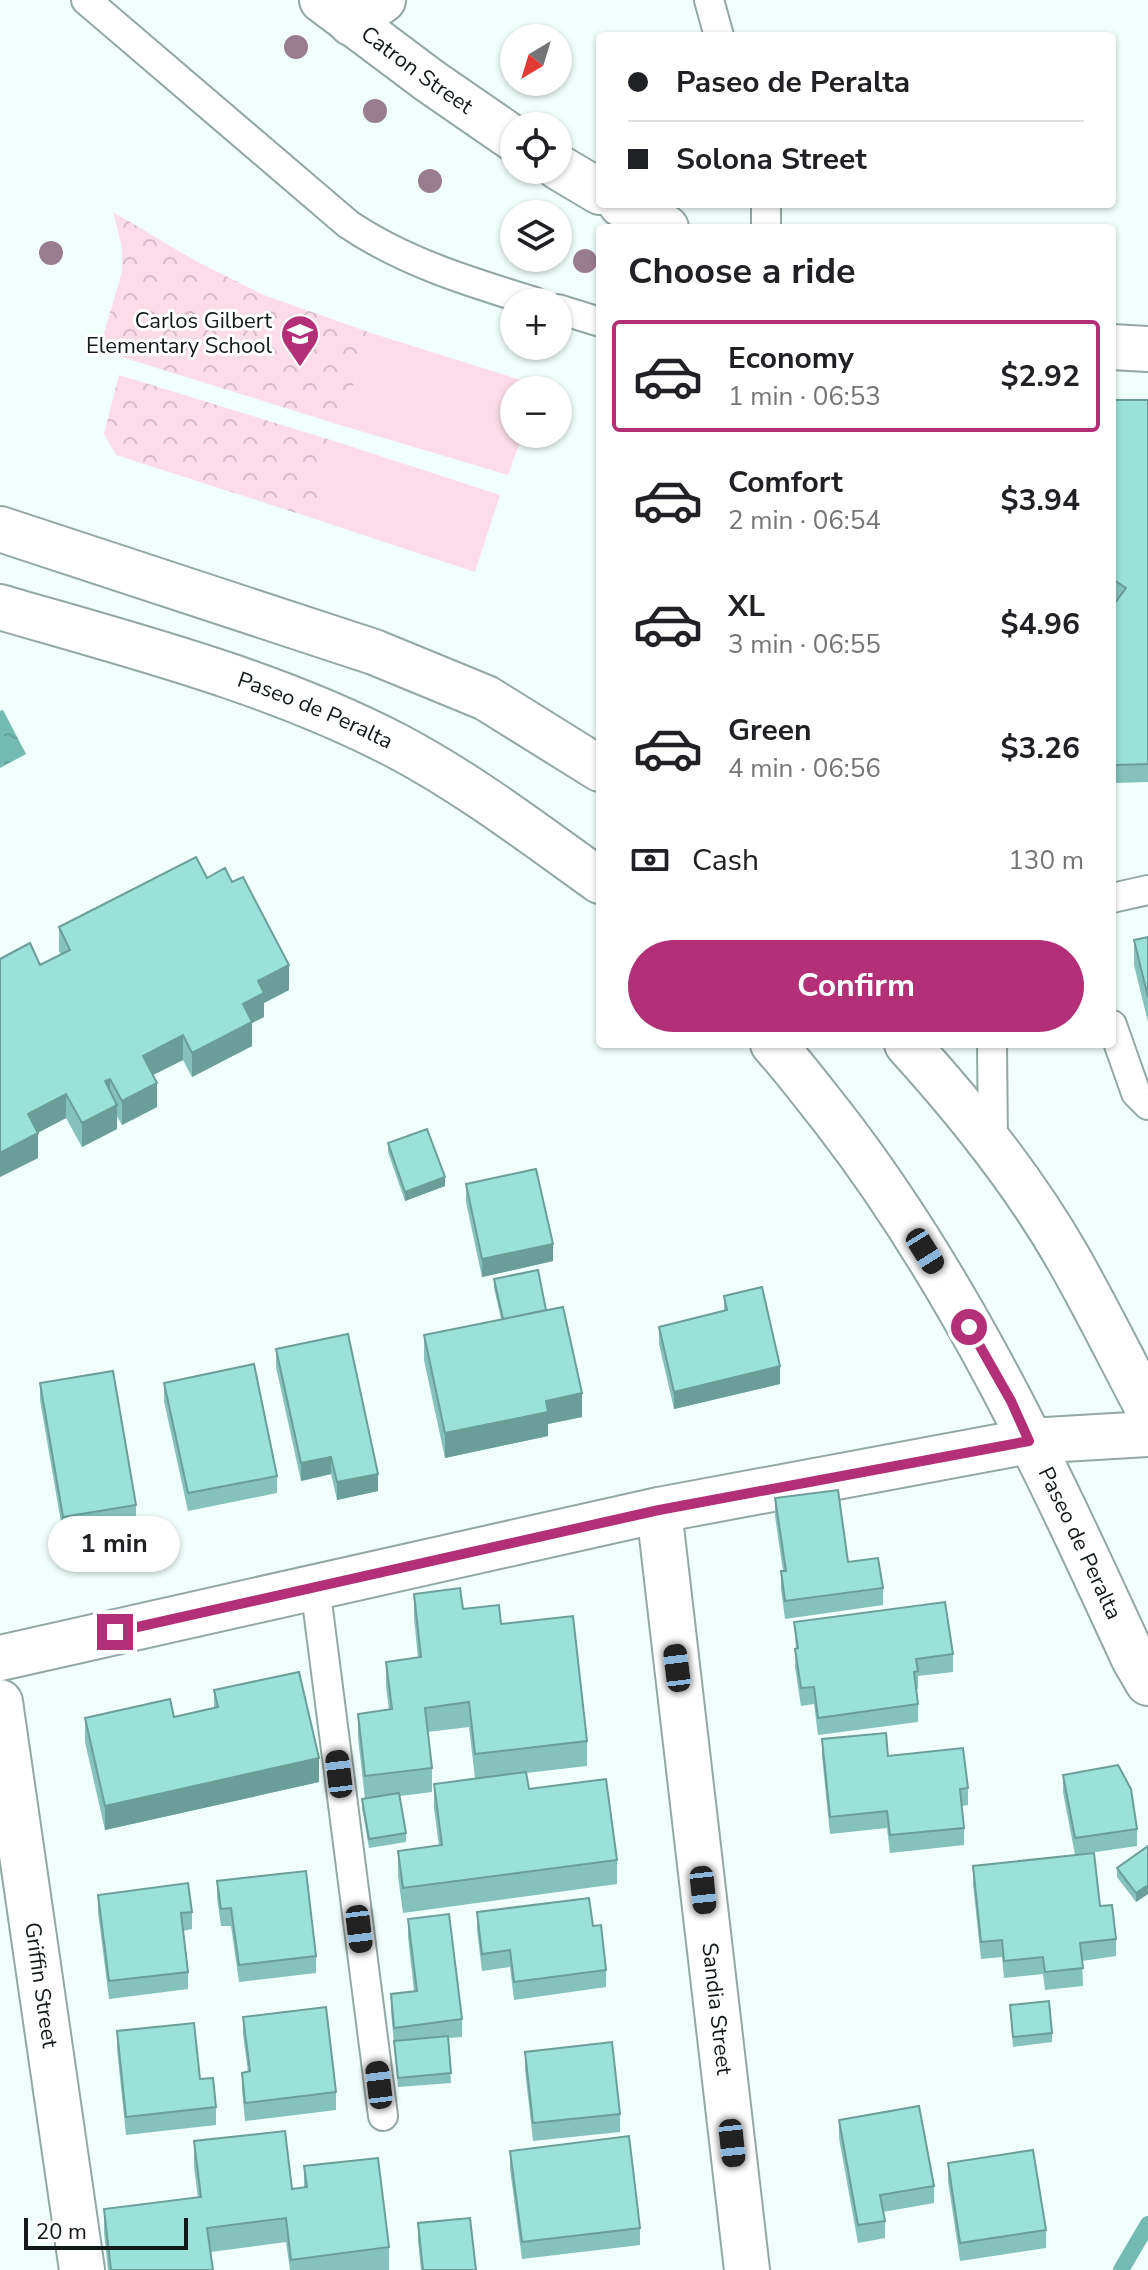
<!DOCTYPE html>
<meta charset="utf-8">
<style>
:root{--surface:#fff;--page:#f2f2f2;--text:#202124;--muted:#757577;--line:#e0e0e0;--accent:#b32f77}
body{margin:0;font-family:"Nunito Sans",sans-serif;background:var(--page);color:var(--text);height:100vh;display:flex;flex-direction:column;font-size:30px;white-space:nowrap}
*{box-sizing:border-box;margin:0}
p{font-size:26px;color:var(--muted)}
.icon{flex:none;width:44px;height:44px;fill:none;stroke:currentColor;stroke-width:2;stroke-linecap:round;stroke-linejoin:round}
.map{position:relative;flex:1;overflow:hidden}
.side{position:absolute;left:596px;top:224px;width:520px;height:824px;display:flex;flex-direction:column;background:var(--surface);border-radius:8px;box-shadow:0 2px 6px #0004}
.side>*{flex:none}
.banner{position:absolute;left:596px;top:32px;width:520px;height:176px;border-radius:8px;box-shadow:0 2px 6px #0004;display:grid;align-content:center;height:176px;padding:0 32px;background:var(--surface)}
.needle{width:52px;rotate:218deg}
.fabs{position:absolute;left:500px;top:24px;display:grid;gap:16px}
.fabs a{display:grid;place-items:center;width:72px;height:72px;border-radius:50%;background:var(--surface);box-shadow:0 2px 6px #0004;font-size:40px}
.scale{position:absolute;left:24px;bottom:20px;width:164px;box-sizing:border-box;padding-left:8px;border:4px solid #121a19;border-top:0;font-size:22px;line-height:28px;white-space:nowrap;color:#121a19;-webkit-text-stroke:6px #fff;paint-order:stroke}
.end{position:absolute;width:36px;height:36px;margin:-18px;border:10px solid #b32f77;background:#fff;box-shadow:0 0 0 4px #fff}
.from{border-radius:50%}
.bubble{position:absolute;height:56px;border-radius:28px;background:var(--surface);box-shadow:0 2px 6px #0004;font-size:26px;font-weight:700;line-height:56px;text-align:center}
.car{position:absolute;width:24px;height:48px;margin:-24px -12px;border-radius:10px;box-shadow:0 0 6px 2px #0007;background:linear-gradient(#222 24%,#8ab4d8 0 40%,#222 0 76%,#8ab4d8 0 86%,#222 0)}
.banner b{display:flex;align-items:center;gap:28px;height:76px;font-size:30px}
.banner b+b{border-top:2px solid var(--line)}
.banner i{width:20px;height:20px;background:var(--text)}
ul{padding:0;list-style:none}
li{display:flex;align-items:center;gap:24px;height:112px;margin:0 16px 12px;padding:0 16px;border:4px solid transparent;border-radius:8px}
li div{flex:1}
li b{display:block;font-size:30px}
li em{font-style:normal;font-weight:700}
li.active{border-color:var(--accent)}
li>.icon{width:72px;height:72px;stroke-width:1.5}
h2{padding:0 32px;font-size:36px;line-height:96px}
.pay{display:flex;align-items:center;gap:20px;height:88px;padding:0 32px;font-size:30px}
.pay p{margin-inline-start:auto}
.button{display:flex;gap:16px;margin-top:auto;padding:16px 32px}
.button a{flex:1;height:92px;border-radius:48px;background:var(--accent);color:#fff;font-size:32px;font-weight:700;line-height:92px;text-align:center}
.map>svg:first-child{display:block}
.grass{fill:#fbdce8}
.park{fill:url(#park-crowns)}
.water{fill:url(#water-ripples)}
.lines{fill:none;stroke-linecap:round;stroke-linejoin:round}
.stream{stroke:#73bab3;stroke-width:16}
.service-casing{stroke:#92a8a5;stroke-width:32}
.minor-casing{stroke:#92a8a5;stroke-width:48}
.tertiary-casing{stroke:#92a8a5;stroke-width:48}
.secondary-casing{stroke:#92a8a5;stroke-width:48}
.service{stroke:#fff;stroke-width:28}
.minor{stroke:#fff;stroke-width:44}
.tertiary{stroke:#fff;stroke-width:44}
.secondary{stroke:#fff;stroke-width:44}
.tree{fill:#997c8e}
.wall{fill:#84c2bb}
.shaded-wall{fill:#6b9e98}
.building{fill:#99e1d9;stroke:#6b9e98;stroke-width:2}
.route{stroke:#b32f77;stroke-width:10}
.labels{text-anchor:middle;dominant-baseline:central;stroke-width:6;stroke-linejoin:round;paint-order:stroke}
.street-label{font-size:22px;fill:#121a19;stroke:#fff}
.poi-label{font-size:22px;fill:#121a19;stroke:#fff;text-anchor:end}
</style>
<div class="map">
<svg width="1148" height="2270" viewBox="0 0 1148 2270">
<defs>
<pattern id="park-crowns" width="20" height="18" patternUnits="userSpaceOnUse" patternTransform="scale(2)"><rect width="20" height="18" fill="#fbdce8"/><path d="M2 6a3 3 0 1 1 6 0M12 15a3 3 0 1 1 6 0" fill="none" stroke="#d6bcc6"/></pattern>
<pattern id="water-ripples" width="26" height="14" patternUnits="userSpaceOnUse" patternTransform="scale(2)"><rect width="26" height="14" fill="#73bab3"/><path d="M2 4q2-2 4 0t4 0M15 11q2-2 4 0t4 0" fill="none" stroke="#629f99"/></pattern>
</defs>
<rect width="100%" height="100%" fill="#f0fefc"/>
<path class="grass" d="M 371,333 L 540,386 L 539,390 L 514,390 L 514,434 L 523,434 L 508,475 L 340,425 Z
M 334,441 L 500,495 L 475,572 L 312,518 Z"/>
<path class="park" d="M 113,212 L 194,260 L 264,295 L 371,333 L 340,425 L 99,350 L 122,272 L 122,247 Z
M 119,375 L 334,441 L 312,518 L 116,455 L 104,434 Z"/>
<path class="water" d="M 3,710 L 26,754 L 0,768 L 0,711 Z"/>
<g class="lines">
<path class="stream" d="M 1121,2270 L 1148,2224"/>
<g class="service-casing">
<path id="service" d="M 86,0 L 348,224 C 404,262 470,282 535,302
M 709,0 L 719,36
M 766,204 L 766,228
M 558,309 L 600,322
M 1112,898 L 1148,890
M 1112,1025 L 1136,1093 L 1148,1105
M 992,1044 L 993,1145
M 315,1586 L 383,2116"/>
</g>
<g class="minor-casing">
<g id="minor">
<path d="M 351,23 L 383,0"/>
<path id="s1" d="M 659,1510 L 747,2270"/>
<path d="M 0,1658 L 659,1510 L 1029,1441 L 1148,1434"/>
<path id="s2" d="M 0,1702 L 82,2270"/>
</g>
</g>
<g class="tertiary-casing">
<g id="tertiary">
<path id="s3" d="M 322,0 L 430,81 L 514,139"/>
<path d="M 558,167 L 600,192"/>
<path d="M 621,204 L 666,228"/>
<path d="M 1112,347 L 1148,349"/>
</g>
</g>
<g class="secondary-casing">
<g id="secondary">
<path d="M 0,529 L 374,652 L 486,698 L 600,769"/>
<path id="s4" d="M 0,607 C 134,646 272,681 397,746 C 469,784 534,834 600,881"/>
<path id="s5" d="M 773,1044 C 795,1068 814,1094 834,1119 C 961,1283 1048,1472 1134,1659 L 1148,1683"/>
<path d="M 907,1044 C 967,1110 1024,1181 1068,1258 C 1096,1307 1121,1358 1148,1409"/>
</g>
</g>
<use href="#service" class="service"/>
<use href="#minor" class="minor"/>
<use href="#tertiary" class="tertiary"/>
<use href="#secondary" class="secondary"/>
</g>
<g class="tree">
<circle cx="296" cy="47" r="12"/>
<circle cx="375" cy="111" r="12"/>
<circle cx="430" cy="181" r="12"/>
<circle cx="51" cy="253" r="12"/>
<circle cx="585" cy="261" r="12"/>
</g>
<path class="wall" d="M 1148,400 L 1148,782 L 1116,783 L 1112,788 L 1112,607 L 1117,600 L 1114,598 L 1112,502 Z
M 207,878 L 289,990 L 264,1003 L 264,1017 L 252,1023 L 252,1046 L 192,1077 L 183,1060 L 153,1075 L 157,1107 L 122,1125 L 117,1116 L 117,1129 L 82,1147 L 66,1118 L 37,1133 L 38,1158 L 0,1177 L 0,959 L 40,965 L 61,955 L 59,951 L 59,927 Z
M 1148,937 L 1148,1022 L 1134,965 L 1134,940 Z
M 388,1143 L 445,1186 L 405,1201 L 388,1152 Z
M 466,1184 L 553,1261 L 482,1277 L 466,1202 Z
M 494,1279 L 546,1310 L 582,1417 L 548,1424 L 548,1436 L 445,1458 L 424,1360 L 424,1335 L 501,1319 L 494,1288 Z
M 724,1296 L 780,1384 L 674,1409 L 659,1344 L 659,1327 L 724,1311 Z
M 276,1349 L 378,1491 L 337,1500 L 331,1474 L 301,1481 L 276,1367 Z
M 40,1383 L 136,1505 L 136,1522 L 63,1534 L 40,1400 Z
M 164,1383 L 277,1476 L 277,1493 L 188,1511 L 164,1401 Z
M 775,1498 L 848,1562 L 883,1588 L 883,1605 L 785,1619 L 781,1589 L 781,1571 L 783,1571 L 775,1516 Z
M 414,1594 L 463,1609 L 501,1624 L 587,1741 L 587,1766 L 526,1773 L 529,1789 L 617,1860 L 617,1884 L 403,1913 L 398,1876 L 398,1851 L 439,1846 L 434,1808 L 434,1784 L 475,1778 L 469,1727 L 427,1732 L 432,1768 L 432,1792 L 400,1796 L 406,1833 L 406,1842 L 369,1848 L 362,1808 L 362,1799 L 365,1799 L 358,1738 L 358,1714 L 389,1710 L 386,1686 L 386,1662 L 418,1658 L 414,1618 Z
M 794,1622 L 953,1654 L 953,1672 L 918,1676 L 918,1689 L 916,1689 L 918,1704 L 918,1722 L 818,1735 L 814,1704 L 801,1706 L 795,1667 L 796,1649 Z
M 214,1690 L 319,1782 L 105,1830 L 85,1742 L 85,1718 L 174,1717 L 214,1708 Z
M 822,1739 L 888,1756 L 968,1788 L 968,1805 L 962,1806 L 964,1828 L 964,1845 L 890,1853 L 887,1828 L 830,1834 L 822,1756 Z
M 1063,1775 L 1137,1829 L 1137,1846 L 1075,1855 L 1063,1792 Z
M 1148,1846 L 1148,1894 L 1136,1902 L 1117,1877 L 1117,1868 Z
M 973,1866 L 1100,1906 L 1116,1939 L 1116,1956 L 1082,1961 L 1083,1986 L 1045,1990 L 1043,1974 L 1004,1978 L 1002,1957 L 981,1959 L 973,1884 Z
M 217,1881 L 316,1956 L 316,1973 L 239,1982 L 231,1926 L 221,1926 L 217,1898 Z
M 98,1895 L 192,1912 L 192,1929 L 183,1931 L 188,1972 L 188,1989 L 109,1999 L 98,1912 Z
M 477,1912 L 593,1926 L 606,1970 L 606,1987 L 514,2000 L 510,1967 L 482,1971 L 477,1930 Z
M 408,1919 L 462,2019 L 462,2037 L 448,2038 L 451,2083 L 398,2087 L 391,2011 L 391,1994 L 414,1991 L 408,1937 Z
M 1010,2005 L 1052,2033 L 1052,2042 L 1013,2047 Z
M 243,2017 L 336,2092 L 336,2110 L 245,2121 L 242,2090 L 242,2073 L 248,2072 L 243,2034 Z
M 117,2031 L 200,2079 L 216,2107 L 216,2125 L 126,2135 L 117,2049 Z
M 525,2052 L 620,2114 L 620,2132 L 533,2141 L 525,2070 Z
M 839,2120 L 934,2186 L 934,2203 L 883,2212 L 885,2221 L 885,2238 L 858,2243 L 839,2138 Z
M 194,2141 L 292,2189 L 304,2187 L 304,2166 L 389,2247 L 389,2270 L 290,2270 L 286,2242 L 211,2252 L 213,2270 L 108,2270 L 104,2233 L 104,2209 L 198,2198 L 194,2166 Z
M 510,2151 L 640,2228 L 640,2245 L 522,2259 L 510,2169 Z
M 948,2163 L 1046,2230 L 1046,2248 L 960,2261 L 948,2181 Z
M 418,2223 L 476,2270 L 421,2270 L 418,2241 Z"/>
<path class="shaded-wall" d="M 1116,765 L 1116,783 L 1112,788 L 1112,771 Z
M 289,965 L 289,990 L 264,1003 L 264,1017 L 252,1023 L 252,1046 L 192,1077 L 192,1053 L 243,1004 L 258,981 Z
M 183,1035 L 183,1060 L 143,1080 L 143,1056 Z
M 110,1079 L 110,1103 L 105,1081 Z
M 157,1083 L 157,1107 L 122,1125 L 122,1101 Z
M 66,1094 L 66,1118 L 28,1138 L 28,1114 Z
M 117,1105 L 117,1129 L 82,1147 L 82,1123 Z
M 38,1133 L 38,1158 L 0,1177 L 0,1153 Z
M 445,1177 L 445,1186 L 405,1201 L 405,1192 Z
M 553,1244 L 553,1261 L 482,1277 L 482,1259 Z
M 780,1366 L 780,1384 L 674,1409 L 674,1392 Z
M 582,1393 L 582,1417 L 548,1424 L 548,1436 L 445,1458 L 445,1433 L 546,1401 Z
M 331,1457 L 331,1474 L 301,1481 L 301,1463 Z
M 378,1474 L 378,1491 L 337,1500 L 337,1482 Z
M 319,1758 L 319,1782 L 105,1830 L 105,1806 Z
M 1148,1885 L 1148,1894 L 1136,1902 L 1136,1893 Z"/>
<path class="building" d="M 1112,400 L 1148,400 L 1148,764 L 1116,765 L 1112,771 L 1112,607 L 1126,588 L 1114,580 Z
M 196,857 L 207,878 L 225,868 L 232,882 L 243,877 L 289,965 L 258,981 L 264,993 L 243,1004 L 252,1022 L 192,1053 L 183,1035 L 143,1056 L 157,1083 L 122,1101 L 110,1079 L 105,1081 L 117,1105 L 82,1123 L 66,1094 L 28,1114 L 38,1133 L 0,1153 L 0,959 L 30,943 L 40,965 L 70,950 L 59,927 Z
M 1148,937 L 1148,997 L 1134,940 Z
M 427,1129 L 445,1177 L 405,1192 L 388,1143 Z
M 536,1169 L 553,1244 L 482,1259 L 466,1184 Z
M 538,1270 L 546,1310 L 503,1319 L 494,1279 Z
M 762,1287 L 780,1366 L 674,1392 L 659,1327 L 727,1310 L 724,1296 Z
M 563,1307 L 582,1393 L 546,1401 L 548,1412 L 445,1433 L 424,1335 Z
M 348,1334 L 378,1474 L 337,1482 L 331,1457 L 301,1463 L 276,1349 Z
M 254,1364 L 277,1476 L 188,1493 L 164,1383 Z
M 113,1371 L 136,1505 L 63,1517 L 40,1383 Z
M 838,1490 L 848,1562 L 878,1558 L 883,1588 L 785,1601 L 781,1571 L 786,1571 L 775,1498 Z
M 460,1588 L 463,1609 L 499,1605 L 501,1624 L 573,1616 L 587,1741 L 475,1754 L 469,1702 L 425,1708 L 432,1768 L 365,1776 L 358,1714 L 392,1709 L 386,1662 L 421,1657 L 414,1594 Z
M 945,1602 L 953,1654 L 916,1659 L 918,1671 L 914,1672 L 918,1704 L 818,1718 L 814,1687 L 801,1688 L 795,1649 L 798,1648 L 794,1622 Z
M 299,1672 L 319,1758 L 105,1806 L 85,1718 L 170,1699 L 174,1717 L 218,1707 L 214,1690 Z
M 886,1733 L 888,1756 L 963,1748 L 968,1788 L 960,1789 L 964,1828 L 890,1835 L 887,1811 L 830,1817 L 822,1739 Z
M 1118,1765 L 1131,1789 L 1137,1829 L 1075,1838 L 1063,1775 Z
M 526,1772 L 529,1789 L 606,1779 L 617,1860 L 403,1888 L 398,1851 L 442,1845 L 434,1784 Z
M 399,1793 L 406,1833 L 369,1839 L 362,1799 Z
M 1148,1846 L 1148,1885 L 1136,1893 L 1117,1868 Z
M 1094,1853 L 1100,1906 L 1112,1905 L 1116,1939 L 1080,1943 L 1083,1968 L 1045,1972 L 1043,1957 L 1004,1961 L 1002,1940 L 981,1942 L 973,1866 Z
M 306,1871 L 316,1956 L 239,1965 L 231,1908 L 221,1909 L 217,1881 Z
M 188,1883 L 192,1912 L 181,1913 L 188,1972 L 109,1981 L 98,1895 Z
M 589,1898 L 593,1926 L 601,1925 L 606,1970 L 514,1982 L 510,1950 L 482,1954 L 477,1912 Z
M 449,1914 L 462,2019 L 394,2028 L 391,1994 L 417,1991 L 408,1919 Z
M 1049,2001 L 1052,2033 L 1013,2037 L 1010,2005 Z
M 326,2007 L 336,2092 L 245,2103 L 242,2073 L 250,2071 L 243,2017 Z
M 194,2023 L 200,2079 L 213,2078 L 216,2107 L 126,2117 L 117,2031 Z
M 448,2036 L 451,2073 L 398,2078 L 394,2041 Z
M 612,2042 L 620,2114 L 533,2123 L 525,2052 Z
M 919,2106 L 934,2186 L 880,2195 L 885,2221 L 858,2225 L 839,2120 Z
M 285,2131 L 292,2189 L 307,2187 L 304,2166 L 378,2158 L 389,2247 L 291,2260 L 286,2218 L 207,2228 L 213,2270 L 111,2270 L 104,2209 L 201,2197 L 194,2141 Z
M 629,2136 L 640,2228 L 522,2242 L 510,2151 Z
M 1033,2150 L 1046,2230 L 960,2243 L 948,2163 Z
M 470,2218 L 476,2270 L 423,2270 L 418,2223 Z"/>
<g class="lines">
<path class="route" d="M 115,1632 L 659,1510 L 1029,1441 L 1011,1401 L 969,1327"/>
</g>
<defs>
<g id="school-pin" transform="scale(2)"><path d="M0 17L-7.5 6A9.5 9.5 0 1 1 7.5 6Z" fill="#b32f77" stroke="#fff"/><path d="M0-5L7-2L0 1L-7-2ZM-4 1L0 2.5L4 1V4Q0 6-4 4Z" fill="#fff"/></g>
</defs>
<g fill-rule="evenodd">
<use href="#school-pin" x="300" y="334"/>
</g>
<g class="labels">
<g class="street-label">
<text stroke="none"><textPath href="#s3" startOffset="118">Catron Street</textPath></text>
<text stroke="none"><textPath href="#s4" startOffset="332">Paseo de Peralta</textPath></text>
<text stroke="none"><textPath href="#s5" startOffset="588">Paseo de Peralta</textPath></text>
<text stroke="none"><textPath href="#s2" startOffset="286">Griffin Street</textPath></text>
<text stroke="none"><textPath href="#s1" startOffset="502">Sandia Street</textPath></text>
</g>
<g class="poi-label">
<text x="272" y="321">Carlos Gilbert<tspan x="272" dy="25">Elementary School</tspan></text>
</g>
</g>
</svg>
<div class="fabs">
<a><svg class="needle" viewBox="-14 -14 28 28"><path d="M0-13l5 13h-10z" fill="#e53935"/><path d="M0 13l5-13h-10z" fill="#757577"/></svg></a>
<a><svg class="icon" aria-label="locate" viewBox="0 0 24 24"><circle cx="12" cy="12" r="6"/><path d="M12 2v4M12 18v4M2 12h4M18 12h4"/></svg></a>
<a><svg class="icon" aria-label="layers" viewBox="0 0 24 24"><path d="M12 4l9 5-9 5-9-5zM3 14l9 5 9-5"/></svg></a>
<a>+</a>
<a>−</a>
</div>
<div class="scale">20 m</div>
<i class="end from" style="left:969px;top:1327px"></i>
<i class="end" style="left:115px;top:1632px"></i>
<div class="bubble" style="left:48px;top:1516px;width:132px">1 min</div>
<i class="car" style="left:925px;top:1251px;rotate:148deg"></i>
<i class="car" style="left:677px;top:1668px;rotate:353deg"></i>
<i class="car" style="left:339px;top:1774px;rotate:353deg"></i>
<i class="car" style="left:703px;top:1890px;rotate:174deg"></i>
<i class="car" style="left:359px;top:1929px;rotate:173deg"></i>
<i class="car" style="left:379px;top:2085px;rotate:353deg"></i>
<i class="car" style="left:732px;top:2143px;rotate:174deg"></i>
<div class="banner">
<b><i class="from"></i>Paseo de Peralta</b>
<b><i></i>Solona Street</b>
</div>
<section class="side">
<h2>Choose a ride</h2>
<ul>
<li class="active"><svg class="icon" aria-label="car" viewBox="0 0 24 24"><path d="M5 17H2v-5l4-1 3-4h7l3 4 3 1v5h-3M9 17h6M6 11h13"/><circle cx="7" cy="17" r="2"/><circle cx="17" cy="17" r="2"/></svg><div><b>Economy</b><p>1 min · 06:53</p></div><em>$2.92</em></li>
<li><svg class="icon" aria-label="car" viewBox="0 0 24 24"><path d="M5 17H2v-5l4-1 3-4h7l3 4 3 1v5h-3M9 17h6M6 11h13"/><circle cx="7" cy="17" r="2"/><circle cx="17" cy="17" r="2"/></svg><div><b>Comfort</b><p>2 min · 06:54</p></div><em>$3.94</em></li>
<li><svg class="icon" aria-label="car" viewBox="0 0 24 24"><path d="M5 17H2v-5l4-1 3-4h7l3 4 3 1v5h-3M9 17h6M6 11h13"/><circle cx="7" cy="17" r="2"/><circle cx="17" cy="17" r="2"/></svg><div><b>XL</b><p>3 min · 06:55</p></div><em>$4.96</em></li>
<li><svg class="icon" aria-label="car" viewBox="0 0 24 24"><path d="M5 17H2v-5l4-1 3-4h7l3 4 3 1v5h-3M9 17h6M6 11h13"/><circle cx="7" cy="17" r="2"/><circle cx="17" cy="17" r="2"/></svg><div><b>Green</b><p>4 min · 06:56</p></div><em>$3.26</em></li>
</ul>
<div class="pay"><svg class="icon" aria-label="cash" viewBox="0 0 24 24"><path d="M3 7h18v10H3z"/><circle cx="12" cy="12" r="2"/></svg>Cash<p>130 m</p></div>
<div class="button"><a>Confirm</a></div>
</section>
</div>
